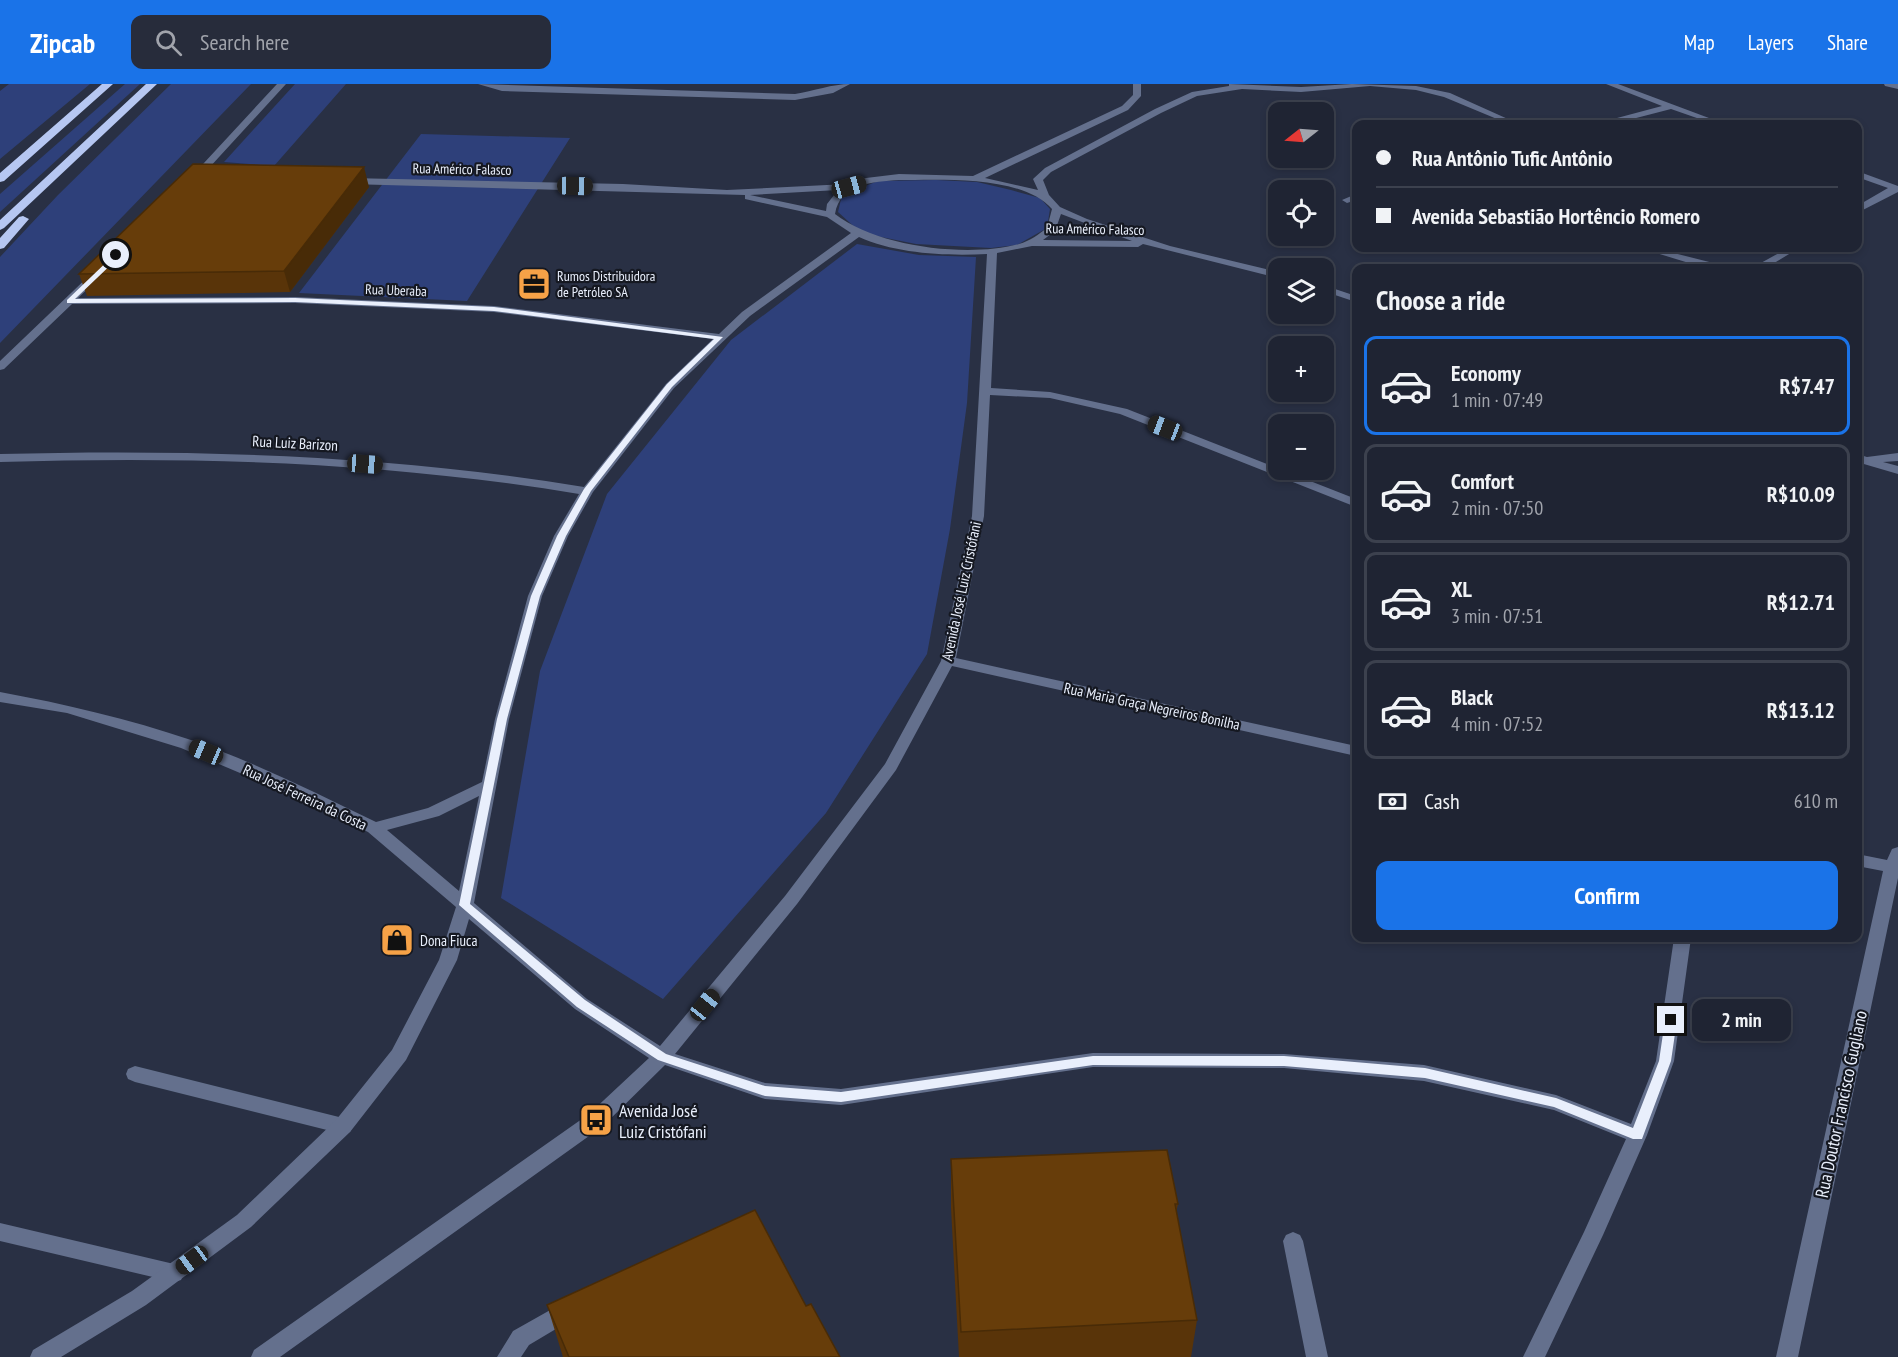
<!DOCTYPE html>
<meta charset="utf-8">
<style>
:root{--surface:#1f2433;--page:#272c3b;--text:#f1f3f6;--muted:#a1a4ac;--line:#3c414e;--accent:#1a73e8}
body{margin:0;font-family:"PT Sans Narrow",sans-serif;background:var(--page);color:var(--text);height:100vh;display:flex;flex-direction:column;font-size:22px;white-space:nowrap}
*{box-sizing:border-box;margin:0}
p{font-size:20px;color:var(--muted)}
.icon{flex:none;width:33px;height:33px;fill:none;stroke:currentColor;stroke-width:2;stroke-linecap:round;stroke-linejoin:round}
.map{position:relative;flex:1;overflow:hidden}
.panel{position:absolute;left:1352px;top:180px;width:510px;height:678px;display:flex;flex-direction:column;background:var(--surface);border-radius:12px;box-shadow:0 3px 9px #0003,0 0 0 2px var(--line)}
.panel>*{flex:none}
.top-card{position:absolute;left:1352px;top:36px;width:510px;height:132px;border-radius:12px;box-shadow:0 3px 9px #0003,0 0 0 2px var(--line);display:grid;align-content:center;height:132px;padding:0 24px;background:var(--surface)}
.needle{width:39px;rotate:253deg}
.fabs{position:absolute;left:1268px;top:18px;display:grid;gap:12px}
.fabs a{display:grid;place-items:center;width:66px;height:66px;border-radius:12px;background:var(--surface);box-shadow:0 3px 9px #0003,0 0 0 2px var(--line);font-size:30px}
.end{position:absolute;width:27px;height:27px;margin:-14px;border:8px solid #e9effc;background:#111;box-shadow:0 0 0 3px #111}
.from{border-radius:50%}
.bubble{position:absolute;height:42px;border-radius:12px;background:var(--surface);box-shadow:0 3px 9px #0003,0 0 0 2px var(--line);font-size:20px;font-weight:800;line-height:42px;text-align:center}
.car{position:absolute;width:18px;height:36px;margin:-18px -9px;border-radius:8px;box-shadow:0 0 4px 2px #0007;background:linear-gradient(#222 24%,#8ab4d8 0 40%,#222 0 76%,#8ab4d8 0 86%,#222 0)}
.top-card b{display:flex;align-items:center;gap:21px;height:57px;font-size:22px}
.top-card b+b{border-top:2px solid var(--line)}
.top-card i{width:15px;height:15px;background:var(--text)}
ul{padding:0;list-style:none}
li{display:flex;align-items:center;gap:18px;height:99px;margin:0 12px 9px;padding:0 12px;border:3px solid var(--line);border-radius:12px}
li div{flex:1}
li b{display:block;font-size:22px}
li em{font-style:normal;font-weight:800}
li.on{border-color:var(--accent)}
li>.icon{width:54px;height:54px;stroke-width:1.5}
h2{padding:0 24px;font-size:27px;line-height:72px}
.pay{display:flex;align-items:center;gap:15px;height:66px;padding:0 24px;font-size:22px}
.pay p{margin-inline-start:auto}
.button{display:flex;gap:12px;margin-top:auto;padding:12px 24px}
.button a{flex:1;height:69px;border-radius:12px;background:var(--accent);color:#fff;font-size:24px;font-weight:800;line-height:69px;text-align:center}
header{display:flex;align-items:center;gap:36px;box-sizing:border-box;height:84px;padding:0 30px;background:var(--accent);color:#fff}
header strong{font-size:28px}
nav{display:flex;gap:33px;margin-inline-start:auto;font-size:21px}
.search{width:420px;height:54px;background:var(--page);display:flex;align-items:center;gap:15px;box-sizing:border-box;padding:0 21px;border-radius:12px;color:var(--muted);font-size:22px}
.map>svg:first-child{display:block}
.green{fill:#2e407a}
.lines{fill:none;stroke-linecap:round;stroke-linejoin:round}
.lane{fill:#64708d;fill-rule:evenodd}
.street{fill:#64708d;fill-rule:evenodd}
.highway{fill:#b6c7f2;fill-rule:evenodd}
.wall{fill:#593409}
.shaded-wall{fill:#482b07}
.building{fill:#673d0a;stroke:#482b07;stroke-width:1.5}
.route{fill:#e9effc}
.labels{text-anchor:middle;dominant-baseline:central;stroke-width:4.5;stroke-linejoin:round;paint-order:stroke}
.far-street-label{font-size:14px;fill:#e9effc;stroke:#151821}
.far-poi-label{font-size:14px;fill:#e9effc;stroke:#151821;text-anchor:start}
.street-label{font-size:15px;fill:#e9effc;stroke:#151821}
.poi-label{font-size:15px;fill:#e9effc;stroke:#151821;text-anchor:start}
.near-street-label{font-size:18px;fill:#e9effc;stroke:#151821}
.near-poi-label{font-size:18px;fill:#e9effc;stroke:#151821;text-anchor:start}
</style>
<header>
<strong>Zipcab</strong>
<div class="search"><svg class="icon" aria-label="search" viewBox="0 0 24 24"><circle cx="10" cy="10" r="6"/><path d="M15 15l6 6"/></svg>Search here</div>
<nav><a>Map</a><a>Layers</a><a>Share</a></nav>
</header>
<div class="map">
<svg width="1898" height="1273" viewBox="0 0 1898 1273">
<rect width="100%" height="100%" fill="#293044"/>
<path class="green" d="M 9,0 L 90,0 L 0,75 L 0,7 Z
M 125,0 L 140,0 L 0,128 L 0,110 Z
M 171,0 L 251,0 L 0,259 L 0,173 L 58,111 Z
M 295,0 L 346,0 L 274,82 L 224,78 Z
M 421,50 L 570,54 L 467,217 L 299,209 Z
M 936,96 L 977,98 L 1011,106 L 1040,114 L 1050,125 L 1047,144 L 1017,161 L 991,164 L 916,160 L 861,149 L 838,128 L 842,111 L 878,97 Z
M 857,160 L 919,171 L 976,173 L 967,319 L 950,445 L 927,570 L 826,729 L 663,915 L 501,814 L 540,587 L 607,410 L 731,256 Z"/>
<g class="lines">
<path class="lane" d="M 135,982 L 343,1034 L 350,1036 L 353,1042 L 350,1048 L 343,1050 L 135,998 L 128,995 L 126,990 L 128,985 Z
M 0,1139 L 174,1180 L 181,1182 L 184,1189 L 181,1196 L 174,1198 L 0,1157 Z"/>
<path class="street" d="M 277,0 L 286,0 L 197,97 L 191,97 L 191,93 Z
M 478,0 L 795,10 C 813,7 833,0 850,0 L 833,9 L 795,16 L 502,7 Z
M 1133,0 L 1141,0 L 1141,12 L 1128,26 L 985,94 L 1038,106 L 1033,95 L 1045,84 L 1155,25 L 1192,8 L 1229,2 L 1229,0 L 1301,3 L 1352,0 L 1416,2 L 1450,9 L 1519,40 L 1509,40 L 1444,13 L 1416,6 L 1370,2 L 1301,8 L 1242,5 L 1197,12 L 1161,29 L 1051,88 L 1043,96 L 1049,111 L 1060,123 L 1087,135 L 1170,162 L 1278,188 L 1278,194 L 1143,160 L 1138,163 L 1032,162 L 997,169 L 991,304 L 1050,308 L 1127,325 L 1356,415 L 1356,423 L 1120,330 L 1050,314 L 990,311 L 984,432 L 956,574 L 1356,662 L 1356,672 L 952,582 L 896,686 L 797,820 L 675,970 L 765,999 L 841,1005 L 1093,969 L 1284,970 L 1424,981 L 1556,1011 L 1631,1040 L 1656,977 L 1674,854 L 1691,854 L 1674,977 L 1647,1051 L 1603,1151 L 1545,1273 L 1523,1273 L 1584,1148 L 1626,1055 L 1554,1026 L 1424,997 L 1284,984 L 1093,983 L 841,1021 L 765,1015 L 665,981 L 603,1042 L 280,1273 L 251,1273 L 254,1266 L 589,1030 L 649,974 L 575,925 L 469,835 L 457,876 L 406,976 L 350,1048 L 251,1143 L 146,1221 L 61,1273 L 30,1273 L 33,1266 L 132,1207 L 237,1131 L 336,1036 L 392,966 L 439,876 L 456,823 L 368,748 L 299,714 L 181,664 L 67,629 L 0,618 L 0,608 C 65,620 129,635 191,656 C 254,678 316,709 376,738 L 428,724 L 482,698 L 495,635 L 528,512 L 554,452 L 579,410 C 387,378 195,372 0,378 L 0,370 C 197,365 389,371 584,403 L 666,300 L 713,255 L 494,228 L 295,219 L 72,220 L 4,285 L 0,286 L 0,277 L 94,187 L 102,187 L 102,191 L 78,214 L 295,213 L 494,222 L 719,250 L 742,228 L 851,149 L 827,133 L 745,115 L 745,111 L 349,100 L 344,97 L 349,94 L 623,100 L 727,106 L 847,100 L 866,94 L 899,90 L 973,92 L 1122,22 L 1133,11 ZM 899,96 C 942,96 1022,91 1052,125 L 1047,144 C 1039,150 1030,157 1019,160 C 968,174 877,163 835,130 C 840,99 873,98 899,96 ZM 838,106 L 827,120 L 826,127 L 750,111 ZM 1061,130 L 1132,157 L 1043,156 L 1055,147 ZM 859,153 C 897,170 946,172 987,170 L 972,432 L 941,577 L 885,680 L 785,812 L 660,962 L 587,915 L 474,819 L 509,635 L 542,512 L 568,452 L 593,408 L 674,304 L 750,232 ZM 479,712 L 459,807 L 387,746 L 439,732 Z
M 1606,0 L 1618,0 L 1725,40 L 1714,40 L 1671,25 L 1613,40 L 1601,40 L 1602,38 L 1662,22 Z
M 1884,0 L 1898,0 L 1898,5 L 1885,2 Z
M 1857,87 L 1898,102 L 1898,108 L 1857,129 L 1857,122 L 1888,104 L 1857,93 Z
M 1356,110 L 1356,116 L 1347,119 L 1342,116 Z
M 1640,164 L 1654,164 L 1733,184 L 1702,183 Z
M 1788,164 L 1799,164 L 1766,184 L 1734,184 L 1739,181 L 1759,180 Z
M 1323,201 L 1356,212 L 1356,218 L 1323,207 Z
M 1898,369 L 1898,377 L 1883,378 L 1898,382 L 1898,390 L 1857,378 L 1857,370 L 1867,373 Z
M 1898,763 L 1898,794 L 1798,1273 L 1776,1273 L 1883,787 L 1857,782 L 1857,770 L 1887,776 L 1892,765 Z
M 1293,1148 L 1300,1151 L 1303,1157 L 1328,1273 L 1306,1273 L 1283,1157 L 1286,1151 Z
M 568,1216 L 576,1219 L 579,1226 L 576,1233 L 529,1261 L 521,1273 L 497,1273 L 513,1247 Z"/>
<path class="highway" d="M 102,0 L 113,0 L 4,97 L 0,98 L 0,89 Z
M 146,0 L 157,0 L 4,144 L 0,146 L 0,136 Z
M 23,132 L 29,135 L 4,164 L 0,165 L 0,154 L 19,133 Z"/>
</g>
<path class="wall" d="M 369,103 L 290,208 L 87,212 L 79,190 Z
M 951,1076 L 1178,1120 L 1176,1129 L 1197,1236 L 1191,1273 L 959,1273 L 951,1124 Z
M 547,1221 L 806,1222 L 840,1273 L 563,1273 Z"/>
<path class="shaded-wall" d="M 364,83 L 369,103 L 290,208 L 284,187 Z"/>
<path class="building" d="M 193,80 L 364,83 L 284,187 L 79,190 Z
M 1167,1066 L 1178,1120 L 1175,1120 L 1197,1236 L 961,1248 L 951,1075 Z
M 755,1126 L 806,1222 L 811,1220 L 840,1273 L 569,1273 L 547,1221 Z"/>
<path class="route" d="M 116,169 L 119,173 L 75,215 L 295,214 L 494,223 L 723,253 L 672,303 L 591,407 L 566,452 L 540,512 L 507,635 L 470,820 L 585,916 L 666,970 L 765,1002 L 841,1008 L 1093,972 L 1284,972 L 1425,984 L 1556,1014 L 1633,1044 L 1659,977 L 1665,936 L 1671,931 L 1677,936 L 1671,977 L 1642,1055 L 1633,1055 L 1554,1023 L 1425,994 L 1284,982 L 1093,981 L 841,1018 L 765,1012 L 658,976 L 577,923 L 459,821 L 497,635 L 531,512 L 557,452 L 584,405 L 667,300 L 714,255 L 494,227 L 295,218 L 67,219 L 67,216 Z"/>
<defs>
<g id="office-square" transform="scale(1.725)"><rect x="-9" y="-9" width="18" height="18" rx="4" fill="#f6a247" stroke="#151821"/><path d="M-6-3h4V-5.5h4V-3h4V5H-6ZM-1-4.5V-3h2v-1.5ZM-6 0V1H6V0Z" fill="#111"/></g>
<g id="shop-square" transform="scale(1.725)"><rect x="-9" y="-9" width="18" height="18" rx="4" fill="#f6a247" stroke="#151821"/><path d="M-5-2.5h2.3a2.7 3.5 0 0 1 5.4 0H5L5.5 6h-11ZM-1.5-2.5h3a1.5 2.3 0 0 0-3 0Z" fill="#111"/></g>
<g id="bus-square" transform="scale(1.725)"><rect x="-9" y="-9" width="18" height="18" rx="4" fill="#f6a247" stroke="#151821"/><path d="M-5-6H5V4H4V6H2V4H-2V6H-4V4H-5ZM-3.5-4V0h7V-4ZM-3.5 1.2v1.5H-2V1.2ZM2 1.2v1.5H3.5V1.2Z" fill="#111"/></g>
</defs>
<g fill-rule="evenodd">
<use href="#office-square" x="534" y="200"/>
<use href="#shop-square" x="397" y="856"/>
<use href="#bus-square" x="596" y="1036"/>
</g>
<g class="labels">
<g class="far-street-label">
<text transform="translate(462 85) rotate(1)">Rua Américo Falasco</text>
<text transform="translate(1095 145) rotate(1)">Rua Américo Falasco</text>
<text transform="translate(396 206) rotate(2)">Rua Uberaba</text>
</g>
<g class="far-poi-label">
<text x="557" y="192">Rumos Distribuidora<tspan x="557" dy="16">de Petróleo SA</tspan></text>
</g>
<g class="street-label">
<text transform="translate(295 359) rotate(3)">Rua Luiz Barizon</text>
<text transform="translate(961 507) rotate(-78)">Avenida José Luiz Cristófani</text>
<text transform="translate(1152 622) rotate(12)">Rua Maria Graça Negreiros Bonilha</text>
<text transform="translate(305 713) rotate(25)">Rua José Ferreira da Costa</text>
</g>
<g class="poi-label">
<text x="420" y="856">Dona Fiuca</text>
</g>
<g class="near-street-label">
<text transform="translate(1841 1020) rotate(-78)">Rua Doutor Francisco Gugliano</text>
</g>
<g class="near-poi-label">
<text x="619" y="1026">Avenida José<tspan x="619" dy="21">Luiz Cristófani</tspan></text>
</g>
</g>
</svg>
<div class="fabs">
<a><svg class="needle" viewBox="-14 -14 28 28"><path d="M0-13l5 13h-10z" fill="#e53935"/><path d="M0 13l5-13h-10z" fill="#a1a4ac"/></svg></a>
<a><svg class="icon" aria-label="locate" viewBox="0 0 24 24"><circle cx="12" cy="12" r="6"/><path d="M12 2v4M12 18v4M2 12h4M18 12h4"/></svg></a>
<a><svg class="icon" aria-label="layers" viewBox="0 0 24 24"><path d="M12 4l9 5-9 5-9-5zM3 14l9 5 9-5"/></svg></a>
<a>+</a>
<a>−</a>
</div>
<i class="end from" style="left:116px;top:171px"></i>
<i class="end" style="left:1671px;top:936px"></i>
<div class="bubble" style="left:1692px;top:915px;width:99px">2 min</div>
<i class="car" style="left:575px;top:102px;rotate:91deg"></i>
<i class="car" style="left:849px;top:103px;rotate:75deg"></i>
<i class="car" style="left:1165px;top:344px;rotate:291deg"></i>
<i class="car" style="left:365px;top:380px;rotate:94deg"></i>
<i class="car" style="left:206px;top:668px;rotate:293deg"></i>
<i class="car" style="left:705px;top:921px;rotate:39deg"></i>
<i class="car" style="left:192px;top:1176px;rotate:234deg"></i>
<div class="top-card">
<b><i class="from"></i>Rua Antônio Tufic Antônio</b>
<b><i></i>Avenida Sebastião Hortêncio Romero</b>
</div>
<section class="panel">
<h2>Choose a ride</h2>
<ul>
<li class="on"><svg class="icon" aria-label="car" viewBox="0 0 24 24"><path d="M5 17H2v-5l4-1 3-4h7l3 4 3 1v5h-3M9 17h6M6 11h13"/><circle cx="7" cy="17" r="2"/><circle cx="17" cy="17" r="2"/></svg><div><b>Economy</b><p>1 min · 07:49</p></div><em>R$7.47</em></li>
<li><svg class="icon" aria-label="car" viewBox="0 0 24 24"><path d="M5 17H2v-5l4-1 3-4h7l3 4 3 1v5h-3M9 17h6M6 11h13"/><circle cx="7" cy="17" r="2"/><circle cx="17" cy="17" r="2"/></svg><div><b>Comfort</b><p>2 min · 07:50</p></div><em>R$10.09</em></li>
<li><svg class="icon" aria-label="car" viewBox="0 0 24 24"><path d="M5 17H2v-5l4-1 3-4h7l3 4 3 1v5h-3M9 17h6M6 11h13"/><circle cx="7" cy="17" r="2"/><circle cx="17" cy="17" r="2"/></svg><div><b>XL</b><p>3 min · 07:51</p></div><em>R$12.71</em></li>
<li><svg class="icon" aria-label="car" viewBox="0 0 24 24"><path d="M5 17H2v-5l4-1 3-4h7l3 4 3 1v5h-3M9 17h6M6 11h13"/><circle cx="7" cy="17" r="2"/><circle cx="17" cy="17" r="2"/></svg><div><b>Black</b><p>4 min · 07:52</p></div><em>R$13.12</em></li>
</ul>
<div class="pay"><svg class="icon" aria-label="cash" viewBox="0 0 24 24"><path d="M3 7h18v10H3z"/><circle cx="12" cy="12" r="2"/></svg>Cash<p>610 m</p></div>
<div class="button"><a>Confirm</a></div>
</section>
</div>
